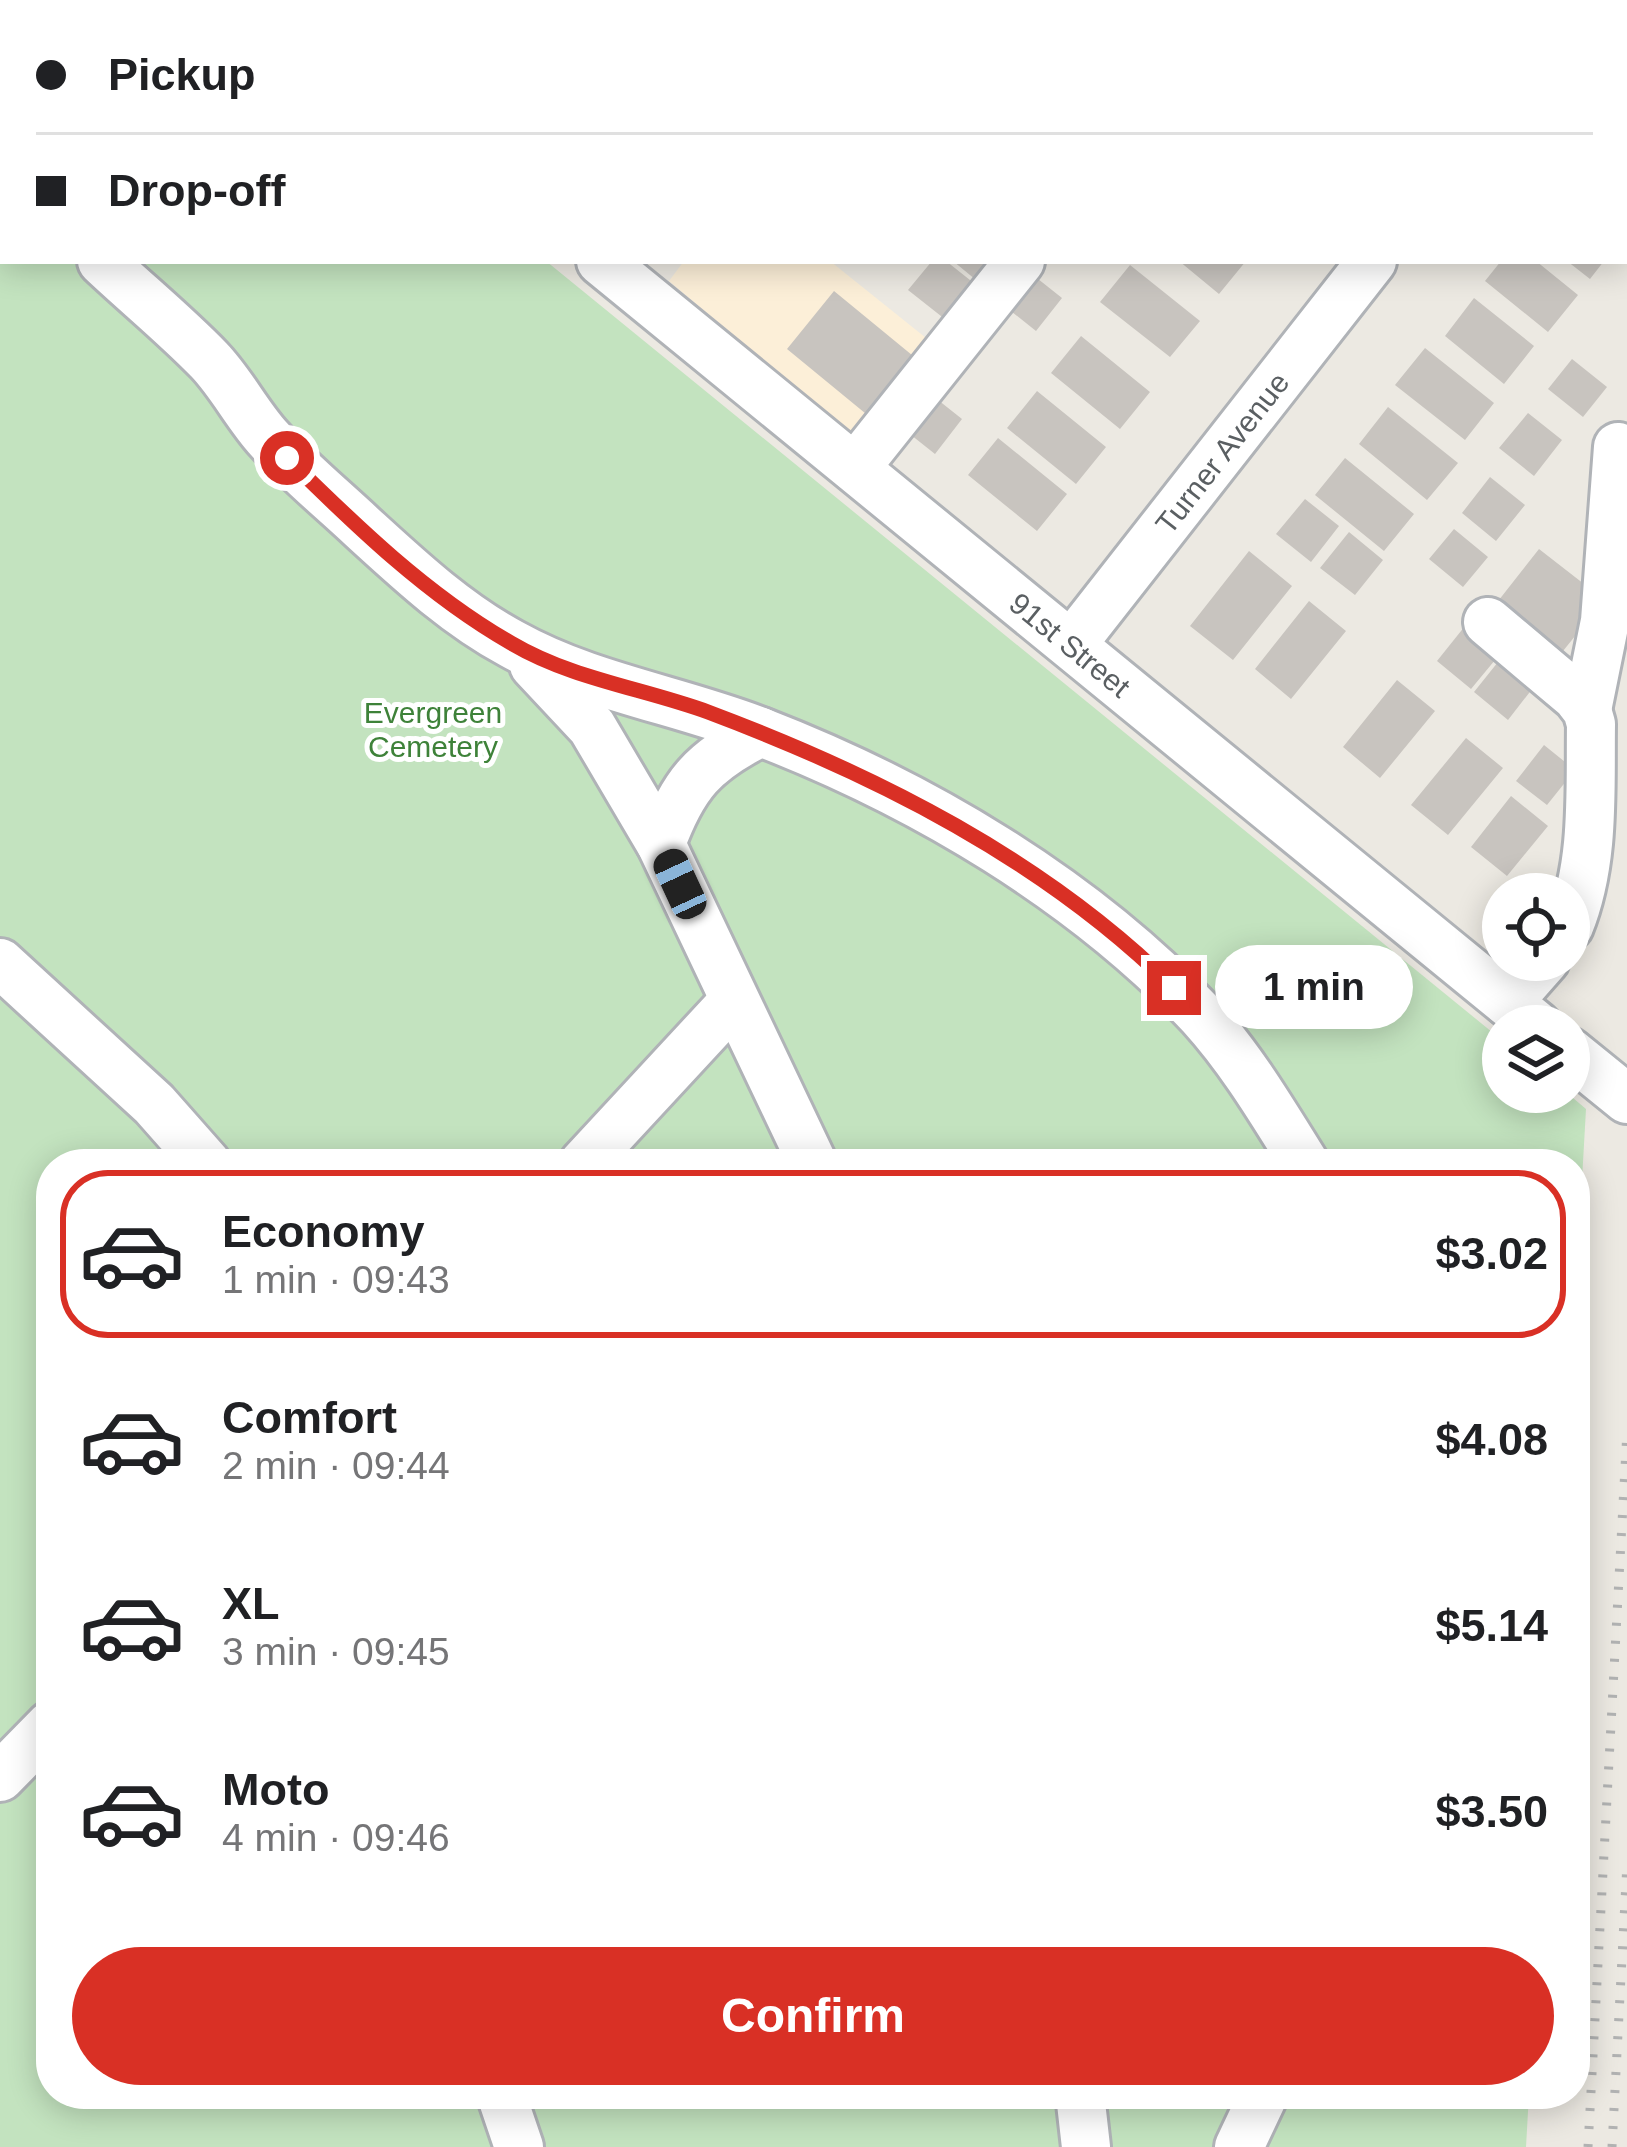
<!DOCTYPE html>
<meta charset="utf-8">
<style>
:root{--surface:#fff;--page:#f6f6f6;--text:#202124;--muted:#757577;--line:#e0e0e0;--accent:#d93025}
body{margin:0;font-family:Helvetica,sans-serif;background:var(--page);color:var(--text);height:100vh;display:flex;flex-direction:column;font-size:45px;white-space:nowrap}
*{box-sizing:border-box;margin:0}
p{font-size:39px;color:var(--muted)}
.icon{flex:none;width:66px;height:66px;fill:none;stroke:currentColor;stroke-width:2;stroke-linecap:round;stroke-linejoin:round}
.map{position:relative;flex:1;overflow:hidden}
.drawer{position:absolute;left:36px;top:1149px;width:1554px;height:960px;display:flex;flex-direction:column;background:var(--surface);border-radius:48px;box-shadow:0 6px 30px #0003}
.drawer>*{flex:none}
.top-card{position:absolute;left:0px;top:0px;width:1629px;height:264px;box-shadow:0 6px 30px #0003;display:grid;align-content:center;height:264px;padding:0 36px;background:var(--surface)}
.tools{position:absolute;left:1482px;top:873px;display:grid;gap:24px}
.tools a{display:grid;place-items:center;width:108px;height:108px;border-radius:50%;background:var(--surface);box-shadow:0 6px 30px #0003;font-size:60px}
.end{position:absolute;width:54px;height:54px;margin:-27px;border:15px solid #d93025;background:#fff;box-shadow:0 0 0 6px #fff}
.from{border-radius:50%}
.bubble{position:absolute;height:84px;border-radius:42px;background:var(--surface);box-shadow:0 6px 30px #0003;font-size:39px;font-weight:700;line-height:84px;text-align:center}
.car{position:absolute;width:36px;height:72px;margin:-36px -18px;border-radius:15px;box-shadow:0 0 9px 3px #0007;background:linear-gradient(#222 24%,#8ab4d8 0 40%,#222 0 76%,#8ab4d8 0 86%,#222 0)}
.top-card b{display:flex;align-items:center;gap:42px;height:114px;font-size:45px}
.top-card b+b{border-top:3px solid var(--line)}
.top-card i{width:30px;height:30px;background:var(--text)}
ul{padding:21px 0 0;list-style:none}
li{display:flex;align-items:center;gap:36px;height:168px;margin:0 24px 18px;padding:0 12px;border:6px solid transparent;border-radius:48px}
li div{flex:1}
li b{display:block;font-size:45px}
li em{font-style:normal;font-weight:700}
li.current{border-color:var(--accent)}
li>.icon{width:108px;height:108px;stroke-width:1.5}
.primary-button{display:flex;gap:24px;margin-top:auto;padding:24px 36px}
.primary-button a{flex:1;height:138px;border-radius:72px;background:var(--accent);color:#fff;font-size:48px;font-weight:700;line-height:138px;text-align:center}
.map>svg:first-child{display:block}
.commercial{fill:#fcefd8}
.green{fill:#c3e3bf}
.building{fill:#c8c4bf}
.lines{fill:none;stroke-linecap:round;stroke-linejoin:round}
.minor-casing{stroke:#b0b3b7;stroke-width:54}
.minor{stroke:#fff;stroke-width:48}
.rail{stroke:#b1b2b2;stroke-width:9;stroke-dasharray:3 15;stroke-linecap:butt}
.route{stroke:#d93025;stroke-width:15}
.labels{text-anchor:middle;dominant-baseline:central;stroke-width:10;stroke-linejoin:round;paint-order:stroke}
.street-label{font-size:30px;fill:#5a5f62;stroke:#fff}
.park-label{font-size:30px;fill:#3e8239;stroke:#fff}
</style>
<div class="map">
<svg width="1627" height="2147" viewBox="0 0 1627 2147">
<rect width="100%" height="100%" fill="#ece9e2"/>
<path class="commercial" d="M 684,261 L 830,261 L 946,354 L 869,450 L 669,281 Z"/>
<path class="green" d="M 0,0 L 229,3 L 3,3 L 3,261 L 546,261 L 1503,1041 L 1503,1092 L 1566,1092 L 1586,1109 L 1575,1304 L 1575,1164 L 51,1164 L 51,2094 L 1529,2094 L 1526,2147 L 0,2147 Z"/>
<path class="building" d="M 932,261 L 946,261 L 975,284 L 946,320 L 908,290 Z
M 953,261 L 992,261 L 976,280 Z
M 1179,261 L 1246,261 L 1219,294 Z
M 1501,261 L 1536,261 L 1578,295 L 1548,332 L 1485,281 Z
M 1567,261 L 1604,261 L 1590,279 Z
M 1130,265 L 1200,321 L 1170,357 L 1100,302 Z
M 1028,271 L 1062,298 L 1036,331 L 1002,304 Z
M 834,291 L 918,360 L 871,418 L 787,349 Z
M 1474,298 L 1534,346 L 1504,384 L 1445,336 Z
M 1081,336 L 1150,392 L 1120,429 L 1051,373 Z
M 1425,348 L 1494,403 L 1465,440 L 1395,385 Z
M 1572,359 L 1607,387 L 1583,417 L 1548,389 Z
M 1037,391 L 1106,447 L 1076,484 L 1007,428 Z
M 933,396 L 962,419 L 935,454 L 906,431 Z
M 1388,407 L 1458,463 L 1427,500 L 1359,444 Z
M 1528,413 L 1562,440 L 1534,476 L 1499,448 Z
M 998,438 L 1067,494 L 1037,531 L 968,475 Z
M 1345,458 L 1414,514 L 1384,551 L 1315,495 Z
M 1490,477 L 1525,505 L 1496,541 L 1462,513 Z
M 1305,499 L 1339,526 L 1311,562 L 1276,534 Z
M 1454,529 L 1488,557 L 1463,587 L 1429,559 Z
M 1349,532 L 1383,560 L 1355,595 L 1320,568 Z
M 1539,549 L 1593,591 L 1596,610 L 1559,656 L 1495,605 Z
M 1249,551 L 1292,586 L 1233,660 L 1190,626 Z
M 1309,601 L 1346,631 L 1291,699 L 1255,669 Z
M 1465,626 L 1500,654 L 1471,689 L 1437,661 Z
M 1502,657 L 1536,684 L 1508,720 L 1474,692 Z
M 1397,680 L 1435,711 L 1380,778 L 1343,747 Z
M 1466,738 L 1503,768 L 1448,835 L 1411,805 Z
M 1544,745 L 1575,770 L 1547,805 L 1516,781 Z
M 1511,796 L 1548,826 L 1507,876 L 1471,847 Z"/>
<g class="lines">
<g class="minor-casing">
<g id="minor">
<path d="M 279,0 L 282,3"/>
<path d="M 490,3 L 492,0"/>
<path d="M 854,3 L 856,0"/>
<path d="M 1225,3 L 1227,0"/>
<path d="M 1575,3 L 1577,0"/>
<path d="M 0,166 L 3,169"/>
<path d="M 102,261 C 137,294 175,325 209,360 C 232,384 247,415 269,439 C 298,471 331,498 362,527 C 409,570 456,614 512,644 C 589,687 679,700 761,732 C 921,794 1082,889 1201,1015 C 1242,1060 1273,1113 1305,1164"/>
<path id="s1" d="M 601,261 L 1537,1026"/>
<path d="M 855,468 L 1020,261"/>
<path d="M 1488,622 L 1577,697 L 1587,710 L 1591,724 C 1590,791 1595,862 1569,926"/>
<path id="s2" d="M 1072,644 L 1372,261"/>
<path d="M 534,665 L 592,727 L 661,844 L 813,1164"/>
<path d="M 1587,710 L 1605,621 L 1618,447"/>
<path d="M 661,844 C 683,784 703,761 761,732"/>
<path d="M 0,963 L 154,1104 L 207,1164"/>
<path d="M 1508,1002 L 1545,960"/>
<path d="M 1569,1052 L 1627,1099"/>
<path d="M 583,1164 L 734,1001"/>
<path d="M 0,1777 L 51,1725"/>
<path d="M 501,2094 L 519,2147"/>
<path d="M 1080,2094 L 1086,2147"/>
<path d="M 1239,2147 L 1264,2094"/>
</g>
</g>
<use href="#minor" class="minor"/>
<path class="rail" d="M 1588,2147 L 1627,1431
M 1612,2147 L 1627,1863"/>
</g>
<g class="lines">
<path class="route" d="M 287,458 C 355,525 427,595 511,643 C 572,679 642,688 708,712 C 876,775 1045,860 1174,988"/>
</g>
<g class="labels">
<g class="street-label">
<text stroke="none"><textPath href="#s2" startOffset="243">Turner Avenue</textPath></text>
<text stroke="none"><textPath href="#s1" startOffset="606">91st Street</textPath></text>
</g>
<g class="park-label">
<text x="433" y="712">Evergreen<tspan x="433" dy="34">Cemetery</tspan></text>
</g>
</g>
</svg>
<div class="tools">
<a><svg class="icon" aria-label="locate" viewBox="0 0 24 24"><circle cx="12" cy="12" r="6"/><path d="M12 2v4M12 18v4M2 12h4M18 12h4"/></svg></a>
<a><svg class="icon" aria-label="layers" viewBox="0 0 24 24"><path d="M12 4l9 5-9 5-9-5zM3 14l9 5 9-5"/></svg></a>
</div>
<i class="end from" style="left:287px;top:458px"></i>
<i class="end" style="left:1174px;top:988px"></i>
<div class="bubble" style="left:1215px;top:945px;width:198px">1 min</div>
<i class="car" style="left:680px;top:884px;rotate:335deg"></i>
<div class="top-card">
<b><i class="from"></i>Pickup</b>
<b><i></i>Drop-off</b>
</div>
<section class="drawer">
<ul>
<li class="current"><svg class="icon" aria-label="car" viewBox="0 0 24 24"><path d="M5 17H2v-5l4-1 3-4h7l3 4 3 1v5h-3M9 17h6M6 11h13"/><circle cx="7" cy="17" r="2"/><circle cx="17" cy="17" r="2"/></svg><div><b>Economy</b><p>1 min · 09:43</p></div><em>$3.02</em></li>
<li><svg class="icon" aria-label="car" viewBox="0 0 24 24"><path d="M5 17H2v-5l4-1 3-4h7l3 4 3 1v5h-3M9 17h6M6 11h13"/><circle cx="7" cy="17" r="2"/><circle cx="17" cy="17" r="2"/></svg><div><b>Comfort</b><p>2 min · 09:44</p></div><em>$4.08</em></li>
<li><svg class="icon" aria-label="car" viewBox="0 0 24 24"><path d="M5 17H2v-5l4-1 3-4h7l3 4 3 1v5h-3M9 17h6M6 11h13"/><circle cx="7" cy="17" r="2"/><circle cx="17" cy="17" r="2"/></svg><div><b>XL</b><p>3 min · 09:45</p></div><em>$5.14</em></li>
<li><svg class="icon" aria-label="car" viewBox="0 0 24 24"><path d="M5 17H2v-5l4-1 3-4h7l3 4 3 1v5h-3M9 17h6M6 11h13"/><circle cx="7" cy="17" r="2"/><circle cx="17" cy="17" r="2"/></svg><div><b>Moto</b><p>4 min · 09:46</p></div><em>$3.50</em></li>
</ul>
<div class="primary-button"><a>Confirm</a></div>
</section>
</div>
